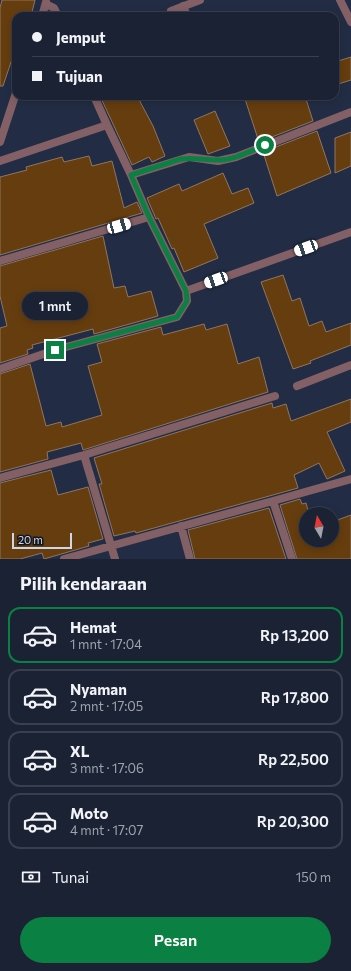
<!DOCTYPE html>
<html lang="id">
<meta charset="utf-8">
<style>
:root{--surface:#1a2234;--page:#232a3c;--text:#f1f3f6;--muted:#9fa4ac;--line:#383f4f;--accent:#0b8043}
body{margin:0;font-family:Commissioner,sans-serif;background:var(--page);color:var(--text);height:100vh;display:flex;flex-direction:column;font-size:15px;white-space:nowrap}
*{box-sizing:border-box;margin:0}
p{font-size:13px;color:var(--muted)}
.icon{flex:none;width:22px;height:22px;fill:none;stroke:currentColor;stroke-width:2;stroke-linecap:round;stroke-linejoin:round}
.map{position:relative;height:559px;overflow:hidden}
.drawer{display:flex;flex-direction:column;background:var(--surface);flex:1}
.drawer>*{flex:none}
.hud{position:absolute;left:12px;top:12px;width:327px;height:88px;border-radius:12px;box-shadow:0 2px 10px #0003,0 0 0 1px var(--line);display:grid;align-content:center;height:88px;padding:0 20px;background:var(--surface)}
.needle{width:26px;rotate:350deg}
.controls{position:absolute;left:299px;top:507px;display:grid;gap:8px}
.controls a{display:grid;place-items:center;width:40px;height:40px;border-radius:50%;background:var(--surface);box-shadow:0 2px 10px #0003,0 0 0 1px var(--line);font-size:20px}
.scale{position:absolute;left:12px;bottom:10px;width:60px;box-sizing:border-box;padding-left:4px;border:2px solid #cfd6e5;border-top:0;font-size:11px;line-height:14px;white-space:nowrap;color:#cfd6e5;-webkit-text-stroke:3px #111620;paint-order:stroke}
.end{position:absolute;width:18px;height:18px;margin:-9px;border:5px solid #0b8043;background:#fff;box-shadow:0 0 0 2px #fff}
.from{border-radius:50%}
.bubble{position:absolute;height:28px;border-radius:14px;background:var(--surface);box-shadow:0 2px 10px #0003,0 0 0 1px var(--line);font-size:13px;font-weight:600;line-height:28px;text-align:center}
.car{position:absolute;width:12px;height:24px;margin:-12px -6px;border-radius:5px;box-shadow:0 0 3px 1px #0007;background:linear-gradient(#fff 24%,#345 0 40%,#fff 0 76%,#345 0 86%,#fff 0)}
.hud b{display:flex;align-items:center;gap:14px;height:38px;font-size:15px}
.hud b+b{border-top:1px solid var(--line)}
.hud i{width:10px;height:10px;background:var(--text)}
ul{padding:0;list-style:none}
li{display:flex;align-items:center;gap:12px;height:56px;margin:0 8px 6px;padding:0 12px;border:2px solid var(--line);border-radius:12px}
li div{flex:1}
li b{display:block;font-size:15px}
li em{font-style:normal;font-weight:600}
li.active{border-color:var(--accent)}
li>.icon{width:36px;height:36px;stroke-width:1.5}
h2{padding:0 20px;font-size:18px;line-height:48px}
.pay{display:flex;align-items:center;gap:10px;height:44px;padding:0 20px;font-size:15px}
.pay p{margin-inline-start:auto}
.action{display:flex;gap:8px;margin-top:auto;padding:8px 20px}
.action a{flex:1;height:46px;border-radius:24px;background:var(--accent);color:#fff;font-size:16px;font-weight:600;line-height:46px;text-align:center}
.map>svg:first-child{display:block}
.building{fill:#663d0e;stroke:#8f7660}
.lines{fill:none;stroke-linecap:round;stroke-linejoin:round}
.minor{stroke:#836066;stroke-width:8}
.route{stroke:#0b8043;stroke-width:5}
</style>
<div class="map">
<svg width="351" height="559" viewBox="0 0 351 559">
<rect width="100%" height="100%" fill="#222d45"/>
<path class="building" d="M 2,0 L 35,0 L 31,16 L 16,16 L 16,47 L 3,86 L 0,86 L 0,8 Z
M 351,57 L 351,80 L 335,85 L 335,62 Z
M 100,96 L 137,96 L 153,126 L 165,156 L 152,162 L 149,157 L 132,165 Z
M 244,96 L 305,96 L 313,121 L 259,142 Z
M 215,111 L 230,146 L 208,154 L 194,120 Z
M 317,131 L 331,173 L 277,196 L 263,152 Z
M 351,132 L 351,166 L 335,173 L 335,138 Z
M 89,156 L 92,166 L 112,161 L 124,208 L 137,202 L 142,213 L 0,255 L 0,177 L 27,170 L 26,167 L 62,157 L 64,162 Z
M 223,173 L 232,194 L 248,188 L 254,203 L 204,224 L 218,258 L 184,272 L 174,248 L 172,249 L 158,218 L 156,219 L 147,198 L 179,184 L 182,191 Z
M 103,236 L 114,288 L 125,286 L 128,297 L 151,291 L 158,316 L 94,334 L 93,329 L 32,345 L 33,348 L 27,350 L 28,354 L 0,363 L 0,328 L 7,326 L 0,296 L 0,266 Z
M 283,275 L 292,301 L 300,298 L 309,326 L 322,321 L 326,332 L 351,323 L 351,345 L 310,361 L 311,363 L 293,369 L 261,282 Z
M 204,324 L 206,330 L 227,324 L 238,364 L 259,357 L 268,392 L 83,450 L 81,443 L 47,452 L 48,459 L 0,472 L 0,374 L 30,364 L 46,426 L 61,422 L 62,427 L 102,415 L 88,366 L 102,362 L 97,344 L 161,327 L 163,335 Z
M 351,399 L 351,422 L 327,432 L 345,471 L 327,479 L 319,463 L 294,475 L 298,488 L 136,533 L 135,531 L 114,536 L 99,484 L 102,484 L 94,458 L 272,403 L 273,408 L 286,404 L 291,421 Z
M 51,470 L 58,495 L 88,487 L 103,539 L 88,543 L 89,546 L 44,559 L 42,553 L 20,559 L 0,559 L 0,483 Z
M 300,499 L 302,504 L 306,503 L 309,514 L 306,514 L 306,540 L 332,540 L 332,522 L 351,515 L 351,559 L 297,559 L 280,505 Z
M 269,508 L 286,559 L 195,559 L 188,530 Z"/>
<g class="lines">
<path class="minor" d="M 340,0 L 351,22
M 45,6 L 48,5 L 54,8 L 58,16
M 183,6 L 187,16
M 171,11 L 200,0
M 42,16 L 46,2
M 94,96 L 107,125
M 0,142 L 16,93
M 0,161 L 107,125 L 131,175 L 149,217 L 186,291 L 187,301 L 177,317 L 55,350 L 0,369
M 131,175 L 189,157 L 218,161 L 236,157 L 351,112
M 0,261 L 149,217
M 186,291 L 351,232
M 297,386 L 351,365
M 84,455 L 115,559
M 0,478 L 84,455 L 275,396
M 273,501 L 351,479
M 181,526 L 190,559
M 64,559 L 273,501 L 292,559"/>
</g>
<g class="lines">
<path class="route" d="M 55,350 L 177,317 L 187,301 L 186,291 L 149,217 L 131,175 L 181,159 C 193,157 205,160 216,160 C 233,161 250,151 265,145"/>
</g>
</svg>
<div class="controls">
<a><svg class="needle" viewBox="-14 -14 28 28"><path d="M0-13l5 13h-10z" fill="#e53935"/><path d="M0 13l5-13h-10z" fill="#9fa4ac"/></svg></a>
</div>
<div class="scale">20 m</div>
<i class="end from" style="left:265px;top:145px"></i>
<i class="end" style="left:55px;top:350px"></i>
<div class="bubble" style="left:22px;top:292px;width:66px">1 mnt</div>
<i class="car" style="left:119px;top:226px;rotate:74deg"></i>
<i class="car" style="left:306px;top:248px;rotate:250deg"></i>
<i class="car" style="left:216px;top:280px;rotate:250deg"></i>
<div class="hud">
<b><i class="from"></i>Jemput</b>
<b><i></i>Tujuan</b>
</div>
</div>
<section class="drawer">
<h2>Pilih kendaraan</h2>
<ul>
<li class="active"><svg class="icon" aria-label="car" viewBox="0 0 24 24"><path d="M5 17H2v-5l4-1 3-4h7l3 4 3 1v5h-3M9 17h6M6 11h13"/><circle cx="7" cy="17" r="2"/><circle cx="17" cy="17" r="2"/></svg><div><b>Hemat</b><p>1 mnt · 17:04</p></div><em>Rp 13,200</em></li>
<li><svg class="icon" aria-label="car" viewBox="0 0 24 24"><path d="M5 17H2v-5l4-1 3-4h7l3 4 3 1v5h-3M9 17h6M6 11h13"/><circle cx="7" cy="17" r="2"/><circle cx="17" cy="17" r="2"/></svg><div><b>Nyaman</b><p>2 mnt · 17:05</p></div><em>Rp 17,800</em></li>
<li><svg class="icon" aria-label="car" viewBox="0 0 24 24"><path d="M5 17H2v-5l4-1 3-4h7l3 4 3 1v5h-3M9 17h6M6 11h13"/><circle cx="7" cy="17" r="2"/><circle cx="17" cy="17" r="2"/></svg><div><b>XL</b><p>3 mnt · 17:06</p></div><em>Rp 22,500</em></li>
<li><svg class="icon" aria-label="car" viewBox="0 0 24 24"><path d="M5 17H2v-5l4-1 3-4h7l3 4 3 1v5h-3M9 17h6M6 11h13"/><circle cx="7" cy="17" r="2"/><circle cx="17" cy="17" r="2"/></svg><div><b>Moto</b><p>4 mnt · 17:07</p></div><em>Rp 20,300</em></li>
</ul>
<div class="pay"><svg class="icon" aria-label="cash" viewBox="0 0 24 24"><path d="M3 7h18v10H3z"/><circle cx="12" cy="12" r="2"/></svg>Tunai<p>150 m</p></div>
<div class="action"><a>Pesan</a></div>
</section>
